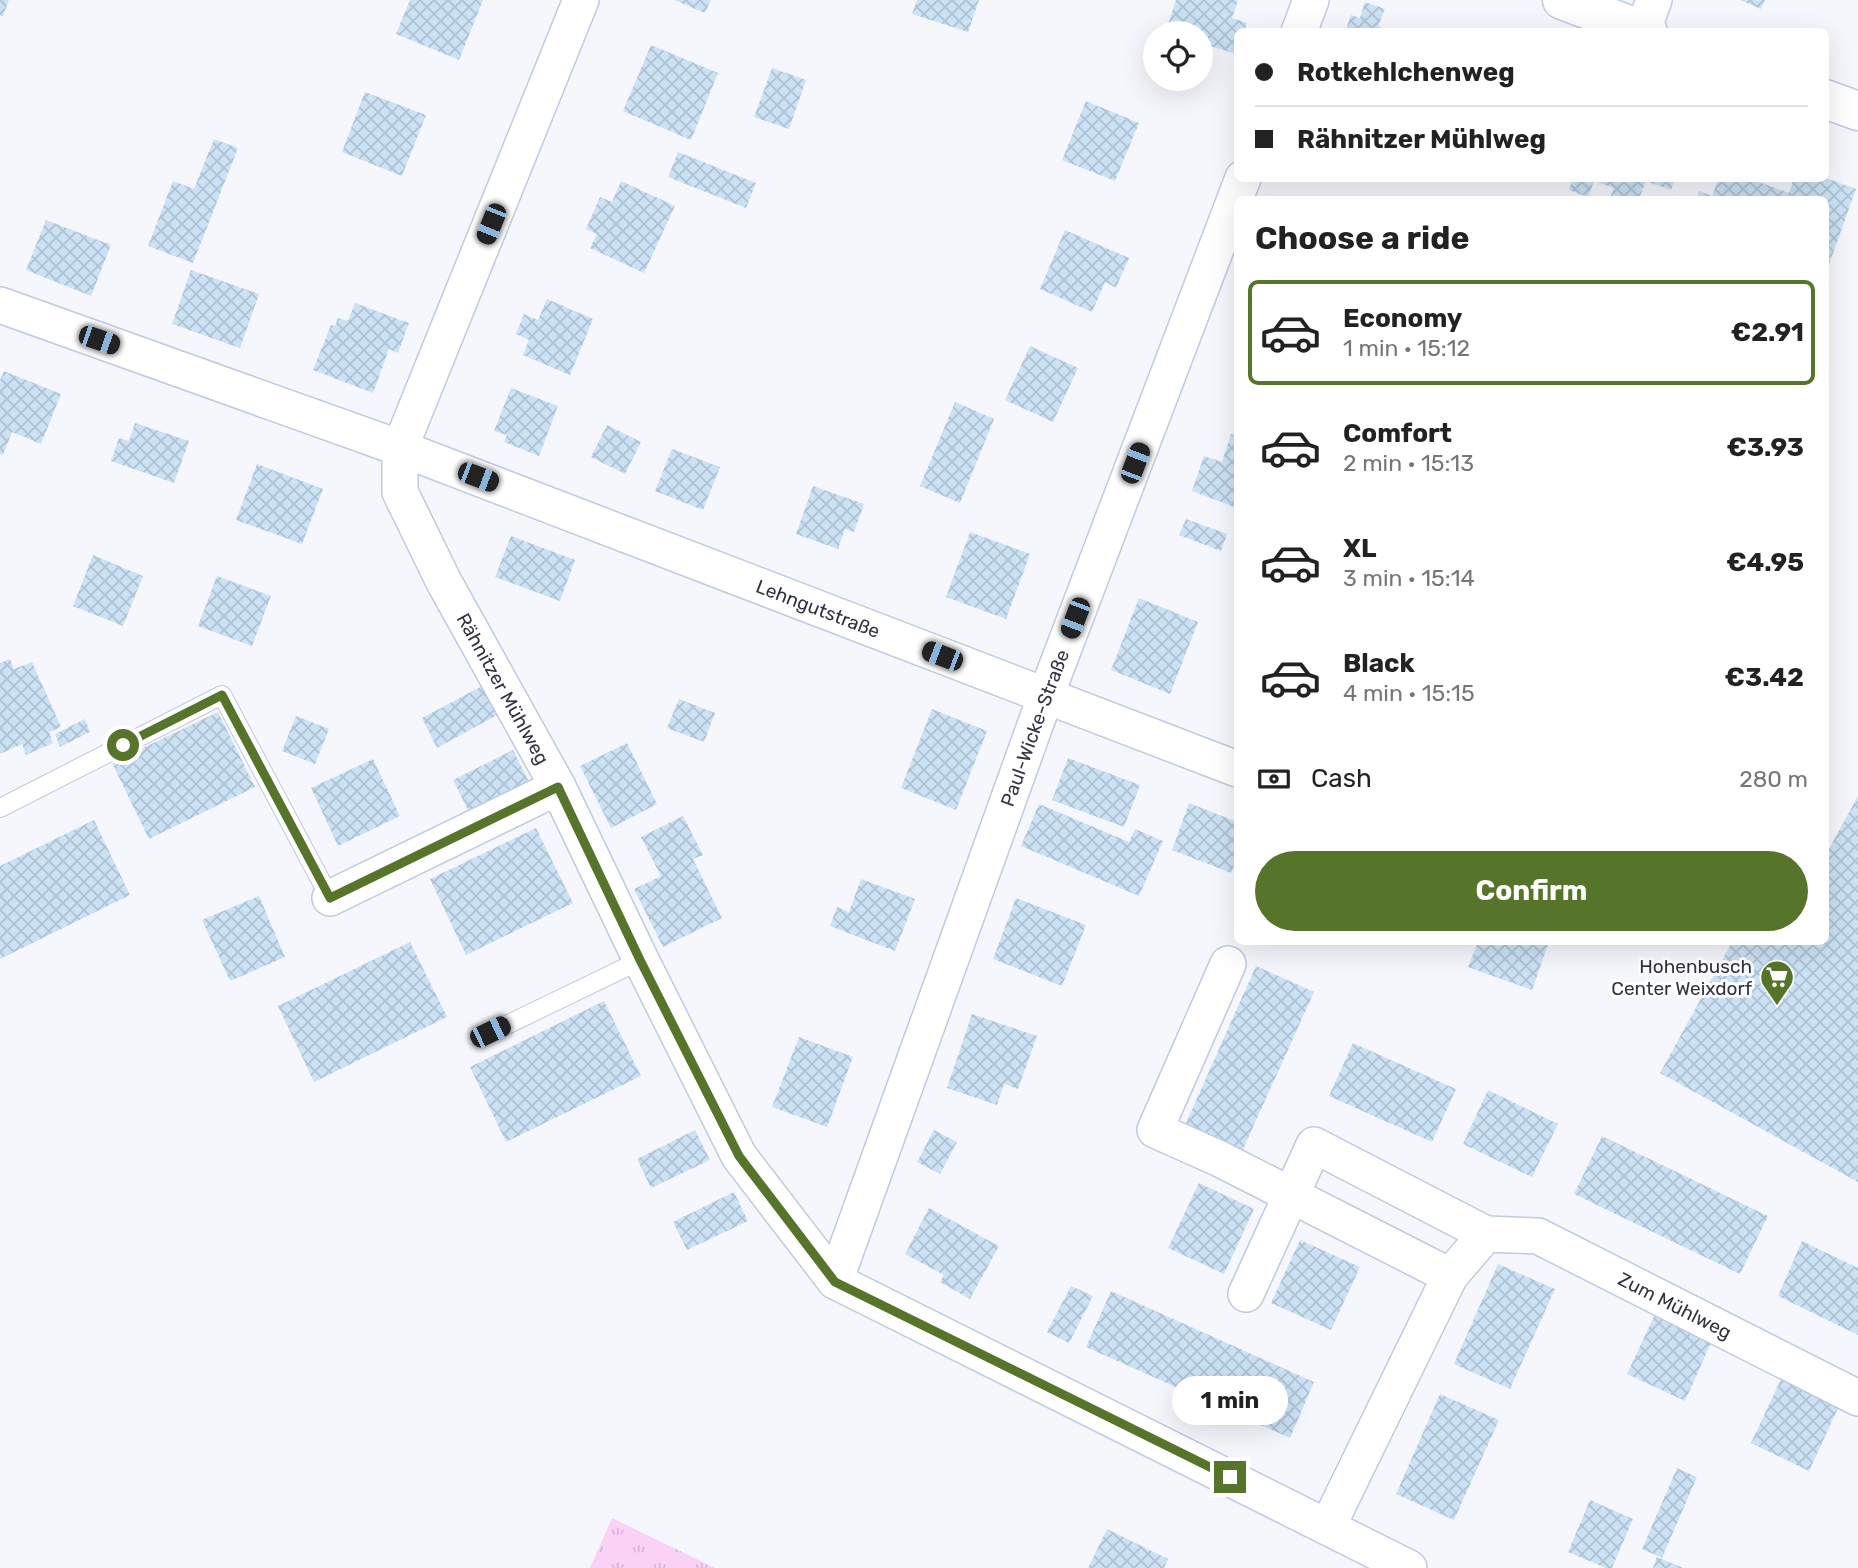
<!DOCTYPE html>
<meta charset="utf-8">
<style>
:root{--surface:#fff;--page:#f6f6f6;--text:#222;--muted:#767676;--line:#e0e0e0;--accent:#56742a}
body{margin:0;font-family:Rubik,sans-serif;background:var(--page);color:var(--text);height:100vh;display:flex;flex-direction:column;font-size:26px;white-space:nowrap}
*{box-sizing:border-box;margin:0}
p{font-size:23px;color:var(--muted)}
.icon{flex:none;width:38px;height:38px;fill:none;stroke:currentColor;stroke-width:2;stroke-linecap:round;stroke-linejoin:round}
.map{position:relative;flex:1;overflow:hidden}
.details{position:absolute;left:1234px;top:196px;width:595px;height:749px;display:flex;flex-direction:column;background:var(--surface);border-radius:10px;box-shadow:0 7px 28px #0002}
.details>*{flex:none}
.top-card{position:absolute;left:1234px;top:28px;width:595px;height:154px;border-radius:10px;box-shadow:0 7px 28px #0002;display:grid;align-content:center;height:154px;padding:0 21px;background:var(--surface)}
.controls{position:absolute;left:1143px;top:21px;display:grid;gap:14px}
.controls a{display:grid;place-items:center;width:70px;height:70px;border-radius:50%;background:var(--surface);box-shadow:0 7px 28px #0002;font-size:35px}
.end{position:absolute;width:32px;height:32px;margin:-16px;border:9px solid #56742a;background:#fff;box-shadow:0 0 0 4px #fff}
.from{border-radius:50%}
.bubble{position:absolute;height:49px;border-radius:24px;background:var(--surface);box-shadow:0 7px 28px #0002;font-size:23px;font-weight:700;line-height:49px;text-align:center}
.car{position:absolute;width:21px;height:42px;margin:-21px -10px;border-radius:9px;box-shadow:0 0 5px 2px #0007;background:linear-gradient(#222 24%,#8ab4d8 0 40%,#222 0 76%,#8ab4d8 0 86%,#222 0)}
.top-card b{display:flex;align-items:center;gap:24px;height:66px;font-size:26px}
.top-card b+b{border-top:2px solid var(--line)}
.top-card i{width:18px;height:18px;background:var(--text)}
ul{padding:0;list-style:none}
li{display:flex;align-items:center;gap:21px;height:105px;margin:0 14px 10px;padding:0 7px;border:4px solid transparent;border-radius:10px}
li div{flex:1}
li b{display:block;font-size:26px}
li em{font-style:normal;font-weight:700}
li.on{border-color:var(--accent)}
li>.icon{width:63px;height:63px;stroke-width:1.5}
h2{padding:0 21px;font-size:32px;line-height:84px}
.pay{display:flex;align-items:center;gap:18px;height:77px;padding:0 21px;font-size:26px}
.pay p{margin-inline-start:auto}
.button{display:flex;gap:14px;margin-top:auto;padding:14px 21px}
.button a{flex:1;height:80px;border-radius:42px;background:var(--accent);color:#fff;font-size:28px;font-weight:700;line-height:80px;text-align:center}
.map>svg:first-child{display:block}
.grass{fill:url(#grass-tufts)}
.building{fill:url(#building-cross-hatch)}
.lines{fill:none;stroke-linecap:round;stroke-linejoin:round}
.service-casing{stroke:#c0c9e5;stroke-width:20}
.minor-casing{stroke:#c0c9e5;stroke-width:38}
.secondary-casing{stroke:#c0c9e5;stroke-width:41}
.service{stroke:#fff;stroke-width:18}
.minor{stroke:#fff;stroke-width:35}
.secondary{stroke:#fff;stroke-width:38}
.route{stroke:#56742a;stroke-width:9}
.labels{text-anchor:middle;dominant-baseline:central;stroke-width:6;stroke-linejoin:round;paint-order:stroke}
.street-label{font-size:19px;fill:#31343f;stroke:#fff}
.poi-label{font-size:19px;fill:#31343f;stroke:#fff;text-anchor:end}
</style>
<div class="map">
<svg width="1858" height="1568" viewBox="0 0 1858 1568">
<defs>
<pattern id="grass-tufts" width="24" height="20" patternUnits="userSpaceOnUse" patternTransform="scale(1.75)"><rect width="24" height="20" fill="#fad2f6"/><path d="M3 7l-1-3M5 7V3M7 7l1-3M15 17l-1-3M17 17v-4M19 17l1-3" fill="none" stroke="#d7b5d4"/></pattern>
<pattern id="building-cross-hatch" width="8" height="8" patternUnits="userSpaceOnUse" patternTransform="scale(1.75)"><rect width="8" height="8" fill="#cbe2f5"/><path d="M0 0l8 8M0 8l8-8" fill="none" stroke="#afc2d3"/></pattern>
</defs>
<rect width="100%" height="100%" fill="#f5f7fd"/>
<path class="grass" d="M 612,1518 L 715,1568 L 590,1568 Z"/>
<path class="building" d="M 0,0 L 9,0 L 3,16 L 0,15 Z
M 410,0 L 483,0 L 459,60 L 396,34 Z
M 674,0 L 711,0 L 705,13 Z
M 917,0 L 979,0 L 968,32 L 912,14 Z
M 1176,0 L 1238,0 L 1232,18 L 1247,23 L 1244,32 L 1237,32 L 1236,54 L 1200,43 L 1200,33 L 1166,31 Z
M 1740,0 L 1765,0 L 1761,9 Z
M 1365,2 L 1385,9 L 1378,26 L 1392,32 L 1345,32 L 1351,15 L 1360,18 Z
M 651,45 L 718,73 L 691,140 L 623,111 Z
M 772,68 L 806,80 L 789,129 L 754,117 Z
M 365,92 L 426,115 L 402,176 L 342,152 Z
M 1086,101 L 1139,123 L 1115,181 L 1062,160 Z
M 214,139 L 238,148 L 193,263 L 148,246 L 173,181 L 194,189 Z
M 678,152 L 756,183 L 746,208 L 668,177 Z
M 1573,178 L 1675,178 L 1671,190 L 1646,181 L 1640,196 L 1647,200 L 1609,200 L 1614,188 L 1594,181 L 1588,197 L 1569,190 Z
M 1719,178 L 1748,178 L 1789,193 L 1794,178 L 1826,178 L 1856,189 L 1827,270 L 1825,269 L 1825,200 L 1696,200 L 1699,191 L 1712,196 Z
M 621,181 L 675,206 L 644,273 L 590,248 L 597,234 L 586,229 L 600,197 L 612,202 Z
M 46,220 L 111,245 L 91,296 L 26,270 Z
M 1065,230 L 1129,258 L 1116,288 L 1105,282 L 1092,312 L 1040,289 Z
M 191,270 L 259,294 L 240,348 L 172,324 Z
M 547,299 L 593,319 L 570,375 L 523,355 L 529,340 L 516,334 L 524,314 L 538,320 Z
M 355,303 L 409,323 L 398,353 L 389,349 L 373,393 L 313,370 L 331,325 L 335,326 L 338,318 L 348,321 Z
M 1030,346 L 1078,368 L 1053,422 L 1005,400 Z
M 4,371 L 61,394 L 41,444 L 12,432 L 3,455 L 0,454 L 0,380 Z
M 511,388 L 558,406 L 539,456 L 504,442 L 507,435 L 494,431 Z
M 955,402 L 994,419 L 960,503 L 920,486 Z
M 135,423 L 189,441 L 174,483 L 111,461 L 119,438 L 129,441 Z
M 607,425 L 641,442 L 625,474 L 591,457 Z
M 1231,434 L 1237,436 L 1237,508 L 1192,491 L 1204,456 L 1222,462 Z
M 672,449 L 720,467 L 703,510 L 655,491 Z
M 257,464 L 323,489 L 302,544 L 236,520 Z
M 813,486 L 864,504 L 854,532 L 845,529 L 838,549 L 796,534 Z
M 1186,519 L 1227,534 L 1221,551 L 1179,535 Z
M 970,532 L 1030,554 L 1006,619 L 946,597 Z
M 511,536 L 575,560 L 560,601 L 495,577 Z
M 93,555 L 143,576 L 123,626 L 73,606 Z
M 217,576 L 271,596 L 252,646 L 198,626 Z
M 1139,598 L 1198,622 L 1170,694 L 1111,670 Z
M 10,659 L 14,669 L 32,662 L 61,727 L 49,732 L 53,743 L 26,755 L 22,744 L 0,754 L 0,663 Z
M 484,685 L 499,714 L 437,748 L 422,718 Z
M 679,699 L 715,713 L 704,742 L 667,728 Z
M 932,709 L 987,731 L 956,810 L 901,788 Z
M 218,712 L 255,787 L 149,839 L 112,763 Z
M 296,716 L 329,729 L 315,764 L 282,751 Z
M 85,719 L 90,732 L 60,747 L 55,734 Z
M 627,743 L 657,804 L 611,828 L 580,766 Z
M 513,750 L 529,782 L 469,812 L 453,780 Z
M 1068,758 L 1140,785 L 1124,827 L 1052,800 Z
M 373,759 L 400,816 L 338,846 L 311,788 Z
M 1858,796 L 1858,1182 L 1660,1073 L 1732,942 L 1825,942 L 1825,856 Z
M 1189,803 L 1237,822 L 1237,859 L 1231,873 L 1172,850 Z
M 1039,804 L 1129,842 L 1135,829 L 1163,841 L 1139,896 L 1021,846 Z
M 683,816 L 703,855 L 693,859 L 722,918 L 663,947 L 634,889 L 661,876 L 641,837 Z
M 94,820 L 130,895 L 0,959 L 0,866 Z
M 536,828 L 573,903 L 466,955 L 430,879 Z
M 861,879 L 915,899 L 895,951 L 830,926 L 837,907 L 849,912 Z
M 259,896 L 285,957 L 230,981 L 202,920 Z
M 1016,898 L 1086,925 L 1062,986 L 993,959 Z
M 410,942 L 447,1017 L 314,1082 L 278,1006 Z
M 1478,942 L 1549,942 L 1532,990 L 1468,967 Z
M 1256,966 L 1314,992 L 1239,1158 L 1182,1132 Z
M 604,1001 L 641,1076 L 506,1142 L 470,1067 Z
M 972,1014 L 1037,1036 L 1018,1089 L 1004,1084 L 997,1105 L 947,1088 Z
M 799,1037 L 853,1057 L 827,1127 L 772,1107 Z
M 1353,1043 L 1456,1089 L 1432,1142 L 1329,1096 Z
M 1488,1090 L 1558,1124 L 1532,1177 L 1463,1144 Z
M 695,1130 L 710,1160 L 651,1188 L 637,1159 Z
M 934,1130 L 957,1142 L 940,1174 L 917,1162 Z
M 1602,1136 L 1768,1216 L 1740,1274 L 1574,1194 Z
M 1199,1183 L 1254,1209 L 1224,1274 L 1168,1248 Z
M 734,1192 L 748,1221 L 687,1250 L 673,1222 Z
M 929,1208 L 999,1246 L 970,1299 L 940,1282 L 944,1275 L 905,1254 Z
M 1300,1240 L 1360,1267 L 1331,1330 L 1271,1303 Z
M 1802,1241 L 1858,1268 L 1858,1335 L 1778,1296 Z
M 1498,1264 L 1555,1289 L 1510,1389 L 1454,1364 Z
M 1071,1286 L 1093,1296 L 1069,1343 L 1047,1332 Z
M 1111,1291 L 1314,1382 L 1290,1438 L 1086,1347 Z
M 1657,1310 L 1714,1336 L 1685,1401 L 1627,1374 Z
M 1781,1379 L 1839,1406 L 1809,1471 L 1751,1443 Z
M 1440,1394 L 1499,1420 L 1454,1520 L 1396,1494 Z
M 1677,1468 L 1697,1477 L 1662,1558 L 1642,1549 Z
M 1590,1500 L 1633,1519 L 1612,1568 L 1606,1568 L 1568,1552 Z
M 1107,1529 L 1168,1559 L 1164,1568 L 1088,1568 Z
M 1657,1557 L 1683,1568 L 1653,1568 Z"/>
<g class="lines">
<g class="service-casing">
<path id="service" d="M 0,808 L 222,695 L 330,898
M 490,1033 L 641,960"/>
</g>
<g class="minor-casing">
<g id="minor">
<path id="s1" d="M 581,0 L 400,448 L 1237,769"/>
<path d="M 1643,30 L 1654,0"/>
<path d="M 1299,32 L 1311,0"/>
<path id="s2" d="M 0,305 L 400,448 L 400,492 L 444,582 L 558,787 L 641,960 L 739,1156 L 835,1281 L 1409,1568"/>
<path d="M 330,898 L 558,787"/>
<path d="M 1228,964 L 1155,1130 L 1220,1159 L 1450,1276"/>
<path id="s3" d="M 835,1281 L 1046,695 L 1243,178"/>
<path d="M 1246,1294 L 1314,1145 L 1486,1234"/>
<path id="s4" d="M 1328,1526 L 1450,1276 L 1486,1234 L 1538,1236 L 1858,1398"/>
</g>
</g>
<g class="secondary-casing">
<path id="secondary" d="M 1562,0 L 1648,32
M 1825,99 L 1858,111"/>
</g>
<use href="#service" class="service"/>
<use href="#minor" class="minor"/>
<use href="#secondary" class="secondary"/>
</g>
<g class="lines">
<path class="route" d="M 123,745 L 222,695 L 330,898 L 558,787 L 640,960 L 739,1156 L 835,1282 L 1230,1477"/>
</g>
<defs>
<g id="supermarket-pin" transform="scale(1.75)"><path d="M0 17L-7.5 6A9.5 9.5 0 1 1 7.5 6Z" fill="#56742a" stroke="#fff"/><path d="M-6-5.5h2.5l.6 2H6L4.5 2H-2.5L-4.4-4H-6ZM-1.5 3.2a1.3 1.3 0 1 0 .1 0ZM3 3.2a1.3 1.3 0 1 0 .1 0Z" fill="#fff"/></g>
</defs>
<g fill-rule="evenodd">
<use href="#supermarket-pin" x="1777" y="977"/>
</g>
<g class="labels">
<g class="street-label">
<text stroke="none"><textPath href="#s1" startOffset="931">Lehngutstraße</textPath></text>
<text stroke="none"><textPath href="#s2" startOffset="691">Rähnitzer Mühlweg</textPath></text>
<text stroke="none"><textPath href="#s3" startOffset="588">Paul-Wicke-Straße</textPath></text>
<text stroke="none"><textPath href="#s4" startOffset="539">Zum Mühlweg</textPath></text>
</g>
<g class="poi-label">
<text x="1752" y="966">Hohenbusch<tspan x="1752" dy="22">Center Weixdorf</tspan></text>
</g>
</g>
</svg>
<div class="controls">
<a><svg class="icon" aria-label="locate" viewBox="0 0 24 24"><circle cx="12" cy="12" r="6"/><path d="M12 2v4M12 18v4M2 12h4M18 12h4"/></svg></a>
</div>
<i class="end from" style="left:123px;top:745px"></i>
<i class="end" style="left:1230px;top:1477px"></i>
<div class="bubble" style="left:1172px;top:1376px;width:116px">1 min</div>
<i class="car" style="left:491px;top:224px;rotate:202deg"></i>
<i class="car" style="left:99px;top:340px;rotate:109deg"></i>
<i class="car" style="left:1135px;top:463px;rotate:21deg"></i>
<i class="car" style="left:478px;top:477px;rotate:111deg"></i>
<i class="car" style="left:1075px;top:618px;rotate:201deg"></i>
<i class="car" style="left:942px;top:656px;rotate:291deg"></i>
<i class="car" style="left:490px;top:1032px;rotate:64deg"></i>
<div class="top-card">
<b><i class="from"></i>Rotkehlchenweg</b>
<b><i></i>Rähnitzer Mühlweg</b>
</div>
<section class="details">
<h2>Choose a ride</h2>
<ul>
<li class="on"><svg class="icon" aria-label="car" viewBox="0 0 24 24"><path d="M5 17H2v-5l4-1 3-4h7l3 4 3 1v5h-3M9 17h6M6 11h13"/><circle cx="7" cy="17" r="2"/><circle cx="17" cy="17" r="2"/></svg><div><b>Economy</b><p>1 min · 15:12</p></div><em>€2.91</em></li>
<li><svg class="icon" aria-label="car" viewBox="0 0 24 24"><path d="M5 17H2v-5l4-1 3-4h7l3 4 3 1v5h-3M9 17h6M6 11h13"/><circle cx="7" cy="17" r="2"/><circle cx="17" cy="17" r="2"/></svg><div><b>Comfort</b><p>2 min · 15:13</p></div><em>€3.93</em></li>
<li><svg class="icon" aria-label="car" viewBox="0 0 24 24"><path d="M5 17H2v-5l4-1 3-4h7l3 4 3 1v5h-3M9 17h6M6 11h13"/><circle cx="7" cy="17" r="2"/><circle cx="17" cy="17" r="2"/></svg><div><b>XL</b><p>3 min · 15:14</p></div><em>€4.95</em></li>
<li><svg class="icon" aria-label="car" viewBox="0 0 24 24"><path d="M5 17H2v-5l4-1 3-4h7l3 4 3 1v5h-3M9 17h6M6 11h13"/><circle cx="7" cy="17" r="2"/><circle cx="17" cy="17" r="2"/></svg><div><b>Black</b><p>4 min · 15:15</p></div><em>€3.42</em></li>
</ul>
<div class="pay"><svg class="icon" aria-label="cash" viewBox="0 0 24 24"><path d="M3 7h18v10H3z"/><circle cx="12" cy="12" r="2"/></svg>Cash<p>280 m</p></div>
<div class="button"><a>Confirm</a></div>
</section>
</div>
